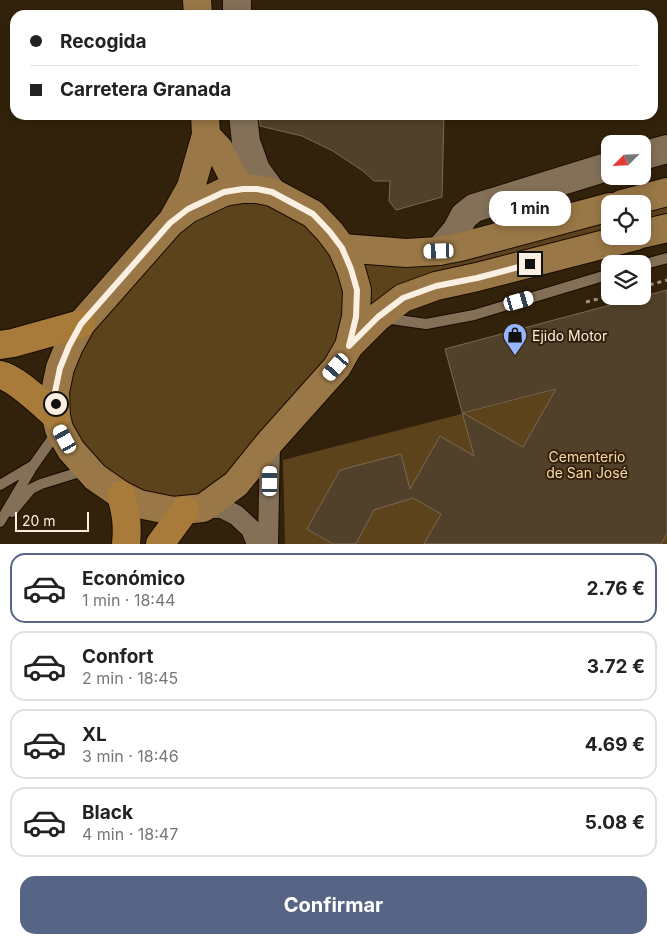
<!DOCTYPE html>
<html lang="es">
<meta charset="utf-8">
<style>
:root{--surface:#fff;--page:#f6f6f6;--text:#222;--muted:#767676;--line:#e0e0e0;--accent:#566585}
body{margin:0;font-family:Inter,sans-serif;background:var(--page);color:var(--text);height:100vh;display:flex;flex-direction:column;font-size:19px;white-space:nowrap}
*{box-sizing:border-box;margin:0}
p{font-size:16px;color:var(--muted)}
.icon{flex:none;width:28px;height:28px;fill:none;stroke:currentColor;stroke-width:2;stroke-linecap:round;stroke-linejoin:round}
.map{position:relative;height:544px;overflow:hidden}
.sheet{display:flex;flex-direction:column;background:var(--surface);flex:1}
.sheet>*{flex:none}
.hud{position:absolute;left:10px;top:10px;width:648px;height:110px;border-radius:15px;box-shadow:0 2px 8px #0003;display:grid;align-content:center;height:110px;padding:0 20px;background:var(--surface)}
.needle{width:32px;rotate:246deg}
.fabs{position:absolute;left:601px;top:135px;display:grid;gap:10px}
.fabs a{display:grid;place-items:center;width:50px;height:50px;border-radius:10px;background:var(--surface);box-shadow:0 2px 8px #0003;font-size:25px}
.scale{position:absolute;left:15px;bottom:12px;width:74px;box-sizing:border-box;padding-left:5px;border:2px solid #faefe1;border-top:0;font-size:14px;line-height:18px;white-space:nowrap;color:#faefe1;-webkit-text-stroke:4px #32220b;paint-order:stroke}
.end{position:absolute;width:22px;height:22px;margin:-11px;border:6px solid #faefe1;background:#111;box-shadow:0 0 0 2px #111}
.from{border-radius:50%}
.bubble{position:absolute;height:35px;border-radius:15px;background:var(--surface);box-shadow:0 2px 8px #0003;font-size:16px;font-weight:700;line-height:35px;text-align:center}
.car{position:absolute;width:15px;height:30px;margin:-15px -8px;border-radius:6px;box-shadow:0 0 4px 1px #0007;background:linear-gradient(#fff 24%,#345 0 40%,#fff 0 76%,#345 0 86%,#fff 0)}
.hud b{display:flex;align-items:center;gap:18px;height:48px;font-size:19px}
.hud b+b{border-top:1px solid var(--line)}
.hud i{width:12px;height:12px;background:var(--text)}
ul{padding:9px 0 0;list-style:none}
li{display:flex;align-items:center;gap:15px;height:70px;margin:0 10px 8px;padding:0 10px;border:2px solid var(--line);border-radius:15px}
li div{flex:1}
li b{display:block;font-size:19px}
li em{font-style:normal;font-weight:700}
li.on{border-color:var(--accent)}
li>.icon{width:45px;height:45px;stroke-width:1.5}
.primary-button{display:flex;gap:10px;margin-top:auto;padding:10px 20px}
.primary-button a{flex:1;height:58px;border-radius:15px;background:var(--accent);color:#fff;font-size:20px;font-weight:700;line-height:58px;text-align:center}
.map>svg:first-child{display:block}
.green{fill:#5d431c}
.building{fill:#52412a;stroke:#7b6950;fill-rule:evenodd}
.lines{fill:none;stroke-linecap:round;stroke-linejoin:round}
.lane-casing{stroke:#190b00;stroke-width:12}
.street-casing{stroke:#190b00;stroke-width:22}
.secondary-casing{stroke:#190b00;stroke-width:30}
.primary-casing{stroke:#190b00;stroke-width:30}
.highway-casing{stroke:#190b00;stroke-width:30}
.path{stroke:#a09381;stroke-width:3;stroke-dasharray:4 4;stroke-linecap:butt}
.lane{stroke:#837057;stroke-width:10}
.street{stroke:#837057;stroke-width:20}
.secondary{stroke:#837057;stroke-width:28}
.primary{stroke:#997746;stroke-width:28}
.highway{stroke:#a87b3a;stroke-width:28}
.route{stroke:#faefe1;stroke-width:6}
.labels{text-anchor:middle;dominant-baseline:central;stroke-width:4;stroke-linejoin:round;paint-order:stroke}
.poi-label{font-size:14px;fill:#faefe1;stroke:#32220b;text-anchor:start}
.park-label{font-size:14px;fill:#fddaad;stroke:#32220b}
</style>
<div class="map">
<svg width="667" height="544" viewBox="0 0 667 544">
<rect width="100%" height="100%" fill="#32220b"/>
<path class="green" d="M 243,189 L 330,232 L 406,253 L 610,207 L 610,236 L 403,298 L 203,508 L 139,504 L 71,450 L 60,368 L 170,223 Z
M 667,192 L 667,228 L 643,234 L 642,204 Z
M 667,361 L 667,544 L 285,544 L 283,460 Z"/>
<path class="building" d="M 259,115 L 444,115 L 442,197 L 396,210 L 389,201 L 390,181 L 374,181 L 363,171 L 333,151 L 302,136 L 260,126 Z
M 667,290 L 667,534 L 661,544 L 424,544 L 441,514 L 413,498 L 374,510 L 356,544 L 333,544 L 307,529 L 340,470 L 401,454 L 410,489 L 440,436 L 474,456 L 445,349 ZM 556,389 L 523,447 L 463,413 Z"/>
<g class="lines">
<g class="lane-casing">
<path id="lane" d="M 642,265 L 667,258
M 384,318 L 426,324 L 474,315 L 610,274
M 0,485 L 32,466
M 12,512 L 31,489 L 41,484 L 86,470
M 0,522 L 33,466 L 57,432"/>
</g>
<g class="street-casing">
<path id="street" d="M 203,508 L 222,508 L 236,515 L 251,529 L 257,544
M 268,544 L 270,442"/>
</g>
<g class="secondary-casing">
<path id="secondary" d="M 237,0 L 237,15
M 243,115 L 246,142 L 256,170 L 272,192
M 642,156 L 667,149
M 439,251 L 456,231 L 464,216 L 474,208 L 610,166"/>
</g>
<g class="primary-casing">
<path id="primary" d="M 197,0 L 198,15
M 206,135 L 219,149 L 232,175 L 243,189
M 243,189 L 257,189 L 272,192 L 313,214 L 330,232 L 342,248 L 351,269 L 357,290 L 356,317 L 349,346 L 337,367 L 270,442 L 236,484 L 203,508 L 173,511 L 139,504 L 121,495 L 95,477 L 71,450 L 59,429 L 56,416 L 55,392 L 60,368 L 69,346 L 81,324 L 170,223 L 188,209 L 224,192 Z
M 622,204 L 667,192
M 173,219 L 191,187 L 206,135 L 205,115
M 642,234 L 667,228
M 342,248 L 406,253 L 439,251 L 460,247 L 610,207
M 349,346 L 378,317 L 403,298 L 436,286 L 477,277 L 636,236"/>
</g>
<g class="highway-casing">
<path id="highway" d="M 0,345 L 13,343 L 81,324
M 0,375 C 16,378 43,405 56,416
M 121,495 C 126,513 128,526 126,544
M 160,544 L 185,510"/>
</g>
<path class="path" d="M 642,287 L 667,280
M 586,302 L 610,296"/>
<use href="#lane" class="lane"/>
<use href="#street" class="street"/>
<use href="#secondary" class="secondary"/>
<use href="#primary" class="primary"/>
<use href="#highway" class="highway"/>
</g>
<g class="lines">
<path class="route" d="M 56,404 L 55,392 L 60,368 L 69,346 L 81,324 L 170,223 L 188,209 L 224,192 L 243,189 L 257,189 L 272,192 L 313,214 L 330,232 L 342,248 L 351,269 L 357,290 L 356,317 L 349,346 L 378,317 L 403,298 L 436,286 L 477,278 L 530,264"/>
</g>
<defs>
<g id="shop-pin" transform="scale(1.25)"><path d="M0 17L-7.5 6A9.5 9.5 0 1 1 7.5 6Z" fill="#96b6fd" stroke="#32220b"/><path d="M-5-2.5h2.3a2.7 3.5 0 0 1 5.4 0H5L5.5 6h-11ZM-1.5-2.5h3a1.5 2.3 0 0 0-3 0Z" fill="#111"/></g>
</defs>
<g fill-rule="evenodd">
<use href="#shop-pin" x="515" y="335"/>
</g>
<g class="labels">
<g class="poi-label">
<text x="532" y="335">Ejido Motor</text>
</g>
<g class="park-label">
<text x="587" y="456">Cementerio<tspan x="587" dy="16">de San José</tspan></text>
</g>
</g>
</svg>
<div class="fabs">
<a><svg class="needle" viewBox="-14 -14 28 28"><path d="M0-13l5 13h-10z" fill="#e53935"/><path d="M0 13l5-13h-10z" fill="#767676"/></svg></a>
<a><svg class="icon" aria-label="locate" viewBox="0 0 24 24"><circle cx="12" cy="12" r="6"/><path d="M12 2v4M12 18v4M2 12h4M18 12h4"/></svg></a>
<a><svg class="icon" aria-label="layers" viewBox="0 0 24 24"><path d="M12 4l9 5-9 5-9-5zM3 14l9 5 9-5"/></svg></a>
</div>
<div class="scale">20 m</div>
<i class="end from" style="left:56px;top:404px"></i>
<i class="end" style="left:530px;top:264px"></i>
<div class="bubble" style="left:489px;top:191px;width:82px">1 min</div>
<i class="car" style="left:439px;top:251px;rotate:268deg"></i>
<i class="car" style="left:519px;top:301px;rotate:74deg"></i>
<i class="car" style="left:336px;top:367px;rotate:221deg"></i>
<i class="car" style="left:65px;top:439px;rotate:331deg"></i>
<i class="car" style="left:270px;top:481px;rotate:1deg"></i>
<div class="hud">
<b><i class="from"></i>Recogida</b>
<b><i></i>Carretera Granada</b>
</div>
</div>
<section class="sheet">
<ul>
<li class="on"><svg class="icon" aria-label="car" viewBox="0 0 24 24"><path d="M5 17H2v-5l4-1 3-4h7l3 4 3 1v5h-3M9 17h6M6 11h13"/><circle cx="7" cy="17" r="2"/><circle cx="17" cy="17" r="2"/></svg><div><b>Económico</b><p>1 min · 18:44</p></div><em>2.76 €</em></li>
<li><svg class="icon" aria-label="car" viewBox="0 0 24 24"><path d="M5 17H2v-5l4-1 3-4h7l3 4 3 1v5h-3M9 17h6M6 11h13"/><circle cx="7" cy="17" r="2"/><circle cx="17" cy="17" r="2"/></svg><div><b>Confort</b><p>2 min · 18:45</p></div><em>3.72 €</em></li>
<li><svg class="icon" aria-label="car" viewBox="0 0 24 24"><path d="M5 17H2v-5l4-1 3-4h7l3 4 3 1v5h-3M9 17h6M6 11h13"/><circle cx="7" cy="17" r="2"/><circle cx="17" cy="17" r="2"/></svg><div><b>XL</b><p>3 min · 18:46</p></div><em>4.69 €</em></li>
<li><svg class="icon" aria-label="car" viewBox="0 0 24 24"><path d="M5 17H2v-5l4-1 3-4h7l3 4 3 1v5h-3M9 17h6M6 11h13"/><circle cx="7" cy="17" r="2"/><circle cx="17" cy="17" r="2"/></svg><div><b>Black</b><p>4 min · 18:47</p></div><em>5.08 €</em></li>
</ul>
<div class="primary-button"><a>Confirmar</a></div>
</section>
